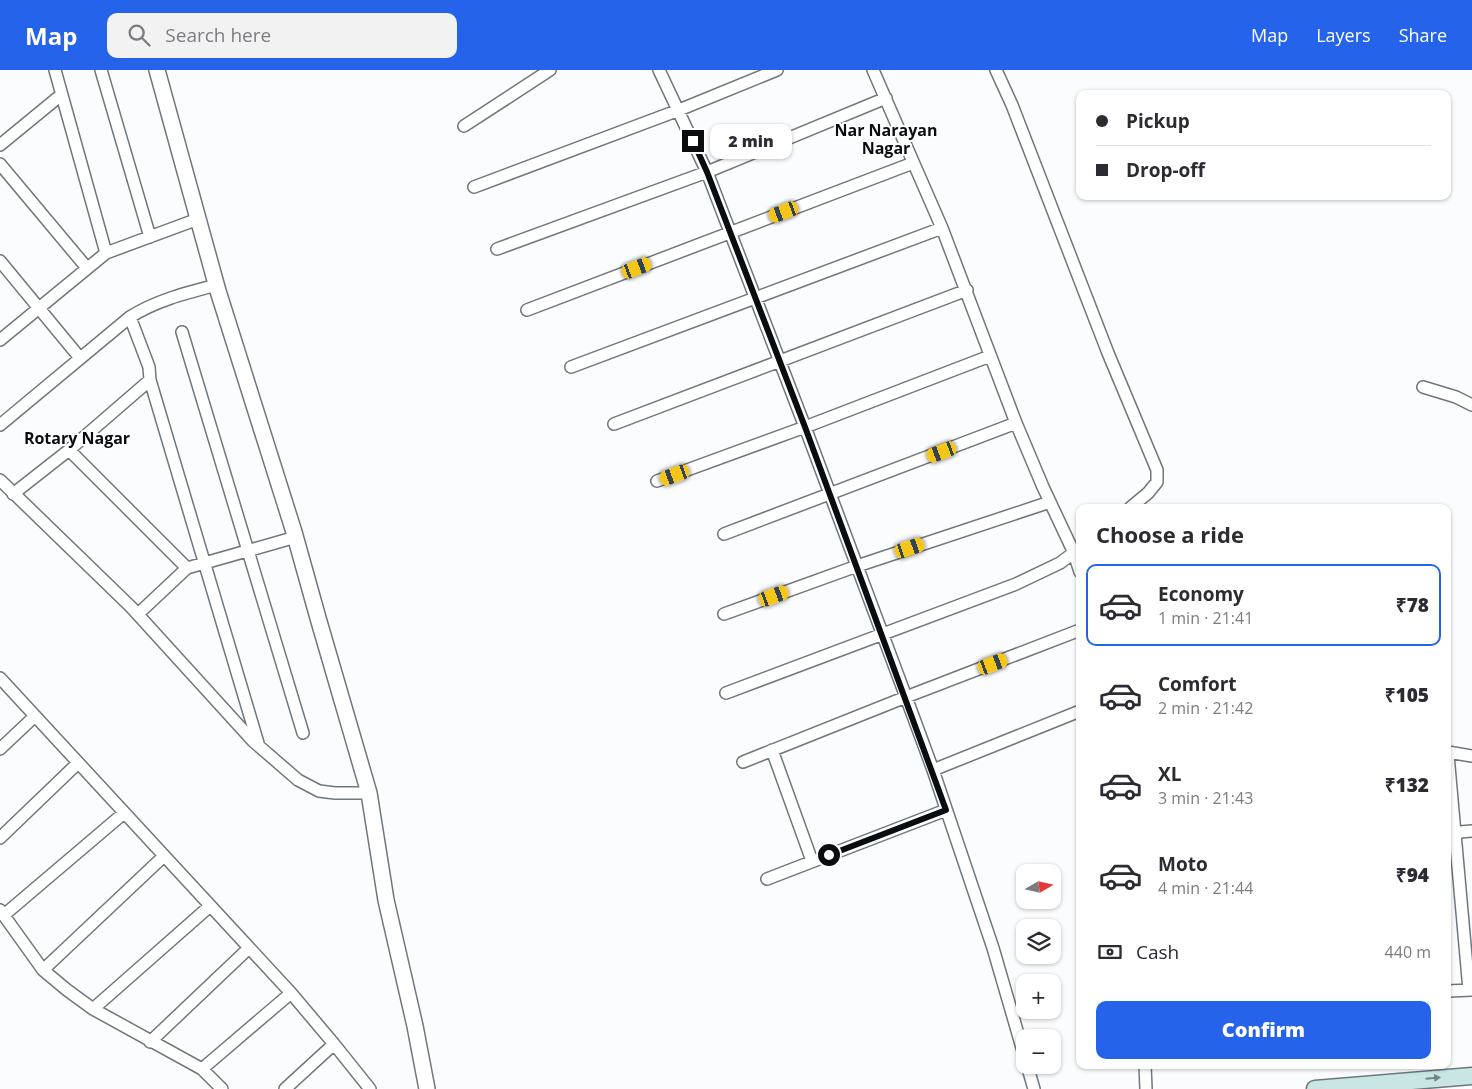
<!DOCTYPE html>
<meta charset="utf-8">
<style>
:root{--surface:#fff;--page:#f2f2f3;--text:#2b2b33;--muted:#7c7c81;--line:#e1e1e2;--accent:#2563eb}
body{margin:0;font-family:"Open Sans",sans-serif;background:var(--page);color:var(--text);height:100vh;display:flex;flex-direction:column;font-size:19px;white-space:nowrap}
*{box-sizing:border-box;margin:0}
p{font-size:16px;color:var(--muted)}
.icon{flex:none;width:28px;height:28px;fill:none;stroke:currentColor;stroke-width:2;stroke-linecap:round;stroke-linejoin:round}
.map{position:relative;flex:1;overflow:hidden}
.details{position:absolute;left:1076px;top:434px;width:375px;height:565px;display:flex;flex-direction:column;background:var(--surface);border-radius:10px;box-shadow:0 1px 4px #0004}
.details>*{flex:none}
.guide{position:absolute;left:1076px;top:20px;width:375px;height:110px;border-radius:10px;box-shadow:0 1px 4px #0004;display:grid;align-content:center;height:110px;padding:0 20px;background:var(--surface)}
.needle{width:32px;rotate:81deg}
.buttons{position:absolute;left:1016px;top:794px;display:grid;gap:10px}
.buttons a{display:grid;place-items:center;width:45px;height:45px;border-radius:10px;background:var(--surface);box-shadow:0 1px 4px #0004;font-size:25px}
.end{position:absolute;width:22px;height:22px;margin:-11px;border:6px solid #0a0d0f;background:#fff;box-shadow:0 0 0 2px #fff}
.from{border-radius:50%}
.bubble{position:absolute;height:35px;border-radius:10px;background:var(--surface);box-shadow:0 1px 4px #0004;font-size:16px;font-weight:800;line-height:35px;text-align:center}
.car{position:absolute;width:15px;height:30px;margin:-15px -8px;border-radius:6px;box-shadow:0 0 4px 1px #0007;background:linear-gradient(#f5c518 24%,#345 0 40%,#f5c518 0 76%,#345 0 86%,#f5c518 0)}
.guide b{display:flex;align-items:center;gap:18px;height:48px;font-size:19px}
.guide b+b{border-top:1px solid var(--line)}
.guide i{width:12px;height:12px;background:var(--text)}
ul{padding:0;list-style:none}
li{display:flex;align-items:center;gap:15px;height:82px;margin:0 10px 8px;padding:0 10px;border:2px solid transparent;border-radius:10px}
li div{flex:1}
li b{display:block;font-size:19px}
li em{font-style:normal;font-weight:800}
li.selected{border-color:var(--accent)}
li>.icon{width:45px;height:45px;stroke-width:1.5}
h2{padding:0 20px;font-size:22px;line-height:60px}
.pay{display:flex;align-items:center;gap:12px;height:55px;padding:0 20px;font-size:19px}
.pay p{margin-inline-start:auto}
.button{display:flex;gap:10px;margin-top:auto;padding:10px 20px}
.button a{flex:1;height:58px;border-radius:10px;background:var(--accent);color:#fff;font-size:20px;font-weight:800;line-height:58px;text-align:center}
header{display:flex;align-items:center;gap:30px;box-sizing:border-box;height:70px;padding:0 25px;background:var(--accent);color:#fff}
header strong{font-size:24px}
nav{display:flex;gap:28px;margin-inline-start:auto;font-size:18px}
.search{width:350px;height:45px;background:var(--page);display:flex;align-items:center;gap:12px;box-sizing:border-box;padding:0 18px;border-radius:10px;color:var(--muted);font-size:19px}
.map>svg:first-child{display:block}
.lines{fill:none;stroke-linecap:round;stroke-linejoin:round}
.minor-casing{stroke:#6f777e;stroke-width:14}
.tertiary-casing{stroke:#6f777e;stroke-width:18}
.secondary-casing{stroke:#6f777e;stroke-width:19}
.minor{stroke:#fff;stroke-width:11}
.tertiary{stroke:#fff;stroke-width:15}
.secondary{stroke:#c9e6e4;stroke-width:16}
.oneway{fill:#738484}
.route{stroke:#0a0d0f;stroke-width:6}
.labels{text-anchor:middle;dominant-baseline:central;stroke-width:4;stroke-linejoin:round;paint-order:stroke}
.neighbourhood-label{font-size:16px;font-weight:bold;fill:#0a0d0f;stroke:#fff}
</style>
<header>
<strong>Map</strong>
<div class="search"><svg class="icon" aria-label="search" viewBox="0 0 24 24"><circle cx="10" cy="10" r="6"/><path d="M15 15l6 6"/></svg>Search here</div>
<nav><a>Map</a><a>Layers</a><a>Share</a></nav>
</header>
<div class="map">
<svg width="1472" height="1019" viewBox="0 0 1472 1019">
<rect width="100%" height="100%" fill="#fafcfd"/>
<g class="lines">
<g class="minor-casing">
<path id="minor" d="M 55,0 L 106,183
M 101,0 L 150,167
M 659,0 L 707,102 L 805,357 L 906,627 L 933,700 L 993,878 L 1025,988
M 873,0 L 942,158 L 1016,353 L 1043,417 L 1074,483 L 1080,502
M 996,0 L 1012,35 L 1108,283 L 1157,400 L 1157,412 L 1148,423 L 1130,438
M 464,56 L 550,0
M 0,75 L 61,25
M 0,94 L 87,198
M 474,117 L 679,40 L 777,0
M 497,179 L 707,102 L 886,28
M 0,191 L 80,288
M 527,240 L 913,93
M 182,262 L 303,663
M 0,270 L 106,183 L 198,149
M 571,297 L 942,158
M 150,310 L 258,673
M 1423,317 L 1456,327 L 1472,335
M 614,354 L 967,220
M 0,355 L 130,247 C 157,230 186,223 217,215
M 69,380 L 187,498
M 0,410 L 131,537 L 253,671 L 298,710 L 319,721 L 335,723 L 369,723
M 657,411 L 805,357 L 990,286
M 13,424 L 69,380 L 150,310 L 149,297 L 130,247
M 724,464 L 1016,353
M 138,544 L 187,498 L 296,467
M 724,544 L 857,496 L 1050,432
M 0,608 L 291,923 L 334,974 L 370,1019
M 726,623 L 1016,514 L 1060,493 L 1080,478
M 0,679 L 35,646
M 772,680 L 812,791
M 1448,682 L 1472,686
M 1448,685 L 1469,920
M 743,692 L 906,627 L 1080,560
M 933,700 L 1080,641
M 1448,763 L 1472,761
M 0,768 L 78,693
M 767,809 L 946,740
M 0,840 L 43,900 L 67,920 L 93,939 L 202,999 L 222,1019
M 4,845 L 124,743
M 43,900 L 164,786
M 1448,921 L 1472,920
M 93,939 L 210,836
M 150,972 L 249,878
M 1027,995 L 1034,1019
M 1145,995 L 1146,1019
M 202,999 L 291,923
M 285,1019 L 334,974"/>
</g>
<g class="tertiary-casing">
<path id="tertiary" d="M 157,0 L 218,221 L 294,462 L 318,548 L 369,723 L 386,830 L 415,956 L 427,1019"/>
</g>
<g class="secondary-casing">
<path id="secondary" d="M 1315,1019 L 1472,1006"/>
</g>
<use href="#minor" class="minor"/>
<use href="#tertiary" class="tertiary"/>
<use href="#secondary" class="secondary"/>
</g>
<defs><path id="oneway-solid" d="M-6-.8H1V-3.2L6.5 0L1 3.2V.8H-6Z" transform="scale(1.25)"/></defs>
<use class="oneway" href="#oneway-solid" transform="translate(1433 1008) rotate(-5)"/>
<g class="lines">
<path class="route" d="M 693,71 L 707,102 L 805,357 L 946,740 L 829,785"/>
</g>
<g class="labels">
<g class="neighbourhood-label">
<text x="886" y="60">Nar Narayan<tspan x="886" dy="18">Nagar</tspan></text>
<text x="77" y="368">Rotary Nagar</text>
</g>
</g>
</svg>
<div class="buttons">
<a><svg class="needle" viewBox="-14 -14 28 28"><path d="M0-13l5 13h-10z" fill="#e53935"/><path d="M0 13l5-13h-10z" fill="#7c7c81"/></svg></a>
<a><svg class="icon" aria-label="layers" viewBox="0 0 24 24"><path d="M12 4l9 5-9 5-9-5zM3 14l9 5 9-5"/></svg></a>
<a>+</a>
<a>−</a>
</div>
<i class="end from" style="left:829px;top:785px"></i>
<i class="end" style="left:693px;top:71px"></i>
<div class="bubble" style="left:710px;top:54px;width:82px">2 min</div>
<i class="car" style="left:784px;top:142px;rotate:249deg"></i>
<i class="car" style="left:637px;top:198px;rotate:69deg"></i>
<i class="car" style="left:942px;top:382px;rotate:249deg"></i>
<i class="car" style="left:675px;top:405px;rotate:250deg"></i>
<i class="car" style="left:910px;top:478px;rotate:71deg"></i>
<i class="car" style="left:774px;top:526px;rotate:70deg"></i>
<i class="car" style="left:993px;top:594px;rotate:69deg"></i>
<div class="guide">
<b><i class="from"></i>Pickup</b>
<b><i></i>Drop-off</b>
</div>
<section class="details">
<h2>Choose a ride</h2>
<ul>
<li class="selected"><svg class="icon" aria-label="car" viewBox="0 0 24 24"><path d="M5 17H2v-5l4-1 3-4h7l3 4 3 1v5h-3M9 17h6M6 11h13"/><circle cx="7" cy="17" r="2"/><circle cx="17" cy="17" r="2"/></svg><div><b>Economy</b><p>1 min · 21:41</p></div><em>₹78</em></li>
<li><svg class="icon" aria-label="car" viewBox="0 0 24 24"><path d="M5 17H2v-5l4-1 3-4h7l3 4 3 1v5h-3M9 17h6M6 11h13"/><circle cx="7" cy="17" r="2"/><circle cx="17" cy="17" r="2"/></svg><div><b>Comfort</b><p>2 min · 21:42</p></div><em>₹105</em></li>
<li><svg class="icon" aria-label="car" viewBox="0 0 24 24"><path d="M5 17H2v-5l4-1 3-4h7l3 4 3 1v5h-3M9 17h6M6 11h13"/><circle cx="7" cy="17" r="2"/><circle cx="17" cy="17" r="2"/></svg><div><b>XL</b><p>3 min · 21:43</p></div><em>₹132</em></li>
<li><svg class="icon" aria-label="car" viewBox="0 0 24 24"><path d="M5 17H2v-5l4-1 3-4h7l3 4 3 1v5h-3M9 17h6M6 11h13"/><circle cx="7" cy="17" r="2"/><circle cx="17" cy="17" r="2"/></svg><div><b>Moto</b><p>4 min · 21:44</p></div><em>₹94</em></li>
</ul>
<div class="pay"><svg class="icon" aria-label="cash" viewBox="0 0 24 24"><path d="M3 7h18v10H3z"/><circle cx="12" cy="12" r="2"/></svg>Cash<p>440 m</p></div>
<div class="button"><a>Confirm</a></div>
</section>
</div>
